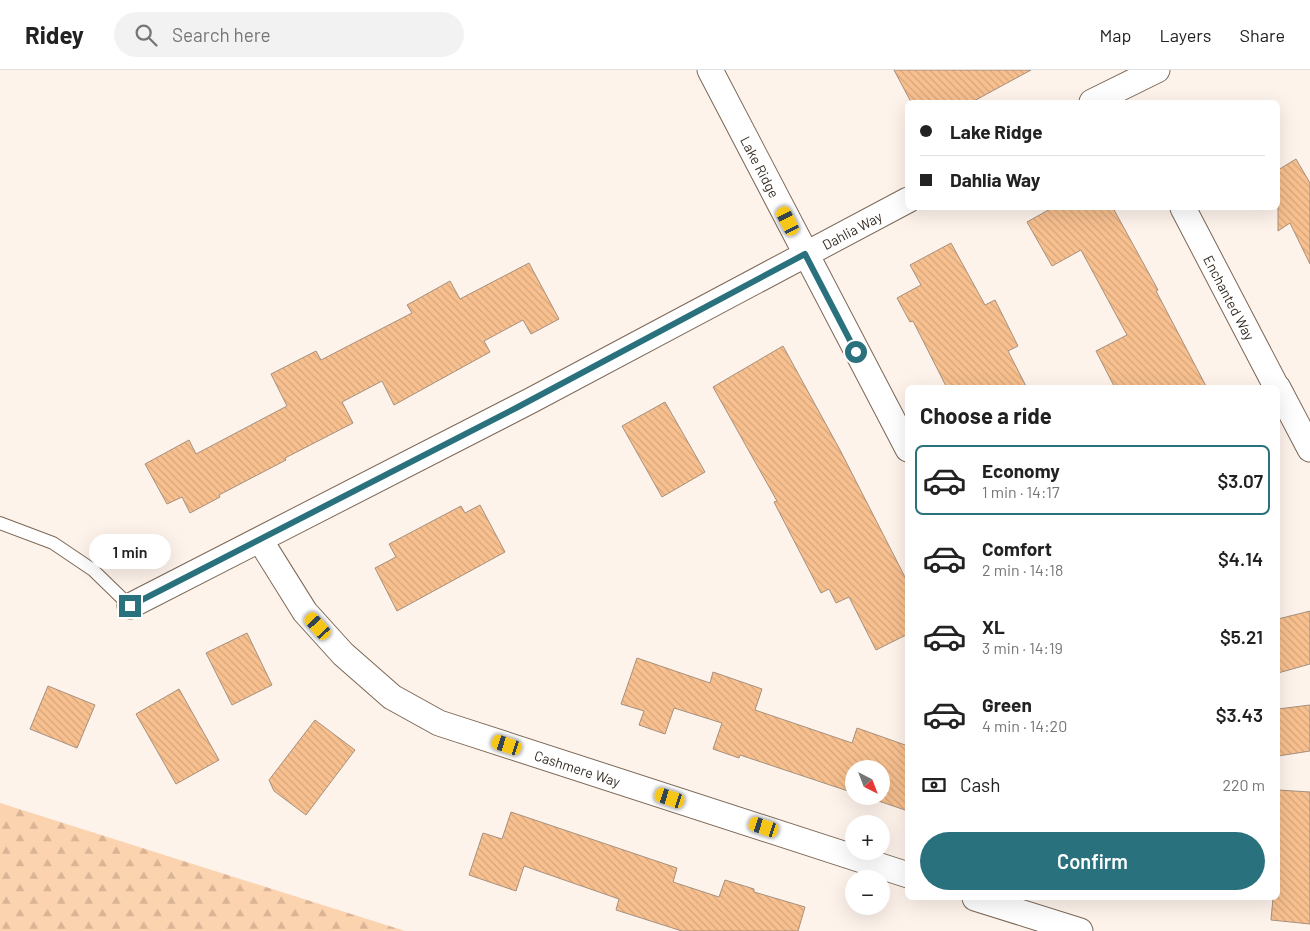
<!DOCTYPE html>
<meta charset="utf-8">
<style>
:root{--surface:#fff;--page:#f2f2f2;--text:#222;--muted:#767676;--line:#e0e0e0;--accent:#2a717e}
body{margin:0;font-family:Barlow,sans-serif;background:var(--page);color:var(--text);height:100vh;display:flex;flex-direction:column;font-size:19px;white-space:nowrap}
*{box-sizing:border-box;margin:0}
p{font-size:16px;color:var(--muted)}
.icon{flex:none;width:28px;height:28px;fill:none;stroke:currentColor;stroke-width:2;stroke-linecap:round;stroke-linejoin:round}
.map{position:relative;flex:1;overflow:hidden}
.side{position:absolute;left:905px;top:315px;width:375px;height:515px;display:flex;flex-direction:column;background:var(--surface);border-radius:8px;box-shadow:0 5px 20px #0002}
.side>*{flex:none}
.hud{position:absolute;left:905px;top:30px;width:375px;height:110px;border-radius:8px;box-shadow:0 5px 20px #0002;display:grid;align-content:center;height:110px;padding:0 15px;background:var(--surface)}
.needle{width:32px;rotate:138deg}
.buttons{position:absolute;left:845px;top:690px;display:grid;gap:10px}
.buttons a{display:grid;place-items:center;width:45px;height:45px;border-radius:50%;background:var(--surface);box-shadow:0 5px 20px #0002;font-size:25px}
.end{position:absolute;width:22px;height:22px;margin:-11px;border:6px solid #2a717e;background:#fff;box-shadow:0 0 0 2px #fff}
.from{border-radius:50%}
.bubble{position:absolute;height:35px;border-radius:18px;background:var(--surface);box-shadow:0 5px 20px #0002;font-size:16px;font-weight:600;line-height:35px;text-align:center}
.car{position:absolute;width:15px;height:30px;margin:-15px -8px;border-radius:6px;box-shadow:0 0 4px 1px #0007;background:linear-gradient(#f5c518 24%,#345 0 40%,#f5c518 0 76%,#345 0 86%,#f5c518 0)}
.hud b{display:flex;align-items:center;gap:18px;height:48px;font-size:19px}
.hud b+b{border-top:1px solid var(--line)}
.hud i{width:12px;height:12px;background:var(--text)}
ul{padding:0;list-style:none}
li{display:flex;align-items:center;gap:15px;height:70px;margin:0 10px 8px;padding:0 5px;border:2px solid transparent;border-radius:8px}
li div{flex:1}
li b{display:block;font-size:19px}
li em{font-style:normal;font-weight:600}
li.on{border-color:var(--accent)}
li>.icon{width:45px;height:45px;stroke-width:1.5}
h2{padding:0 15px;font-size:22px;line-height:60px}
.pay{display:flex;align-items:center;gap:12px;height:55px;padding:0 15px;font-size:19px}
.pay p{margin-inline-start:auto}
.action{display:flex;gap:10px;margin-top:auto;padding:10px 15px}
.action a{flex:1;height:58px;border-radius:30px;background:var(--accent);color:#fff;font-size:20px;font-weight:600;line-height:58px;text-align:center}
header{display:flex;align-items:center;gap:30px;box-sizing:border-box;height:70px;padding:0 25px;background:var(--surface);border-bottom:1px solid var(--line)}
header strong{font-size:24px}
nav{display:flex;gap:28px;margin-inline-start:auto;font-size:18px}
.search{width:350px;height:45px;background:var(--page);display:flex;align-items:center;gap:12px;box-sizing:border-box;padding:0 18px;border-radius:28px;color:var(--muted);font-size:19px}
.map>svg:first-child{display:block}
.forest{fill:url(#forest-firs)}
.building{fill:url(#building-back-hatch);stroke:#a6907d}
.lines{fill:none;stroke-linecap:round;stroke-linejoin:round}
.service-casing{stroke:#7c6755;stroke-width:14}
.minor-casing{stroke:#7c6755;stroke-width:27}
.service{stroke:#fff;stroke-width:12}
.minor{stroke:#fff;stroke-width:25}
.route{stroke:#2a717e;stroke-width:6}
.labels{text-anchor:middle;dominant-baseline:central;stroke-width:4;stroke-linejoin:round;paint-order:stroke}
.street-label{font-size:14px;fill:#352c24;stroke:#fdf3eb}
</style>
<header>
<strong>Ridey</strong>
<div class="search"><svg class="icon" aria-label="search" viewBox="0 0 24 24"><circle cx="10" cy="10" r="6"/><path d="M15 15l6 6"/></svg>Search here</div>
<nav><a>Map</a><a>Layers</a><a>Share</a></nav>
</header>
<div class="map">
<svg width="1310" height="861" viewBox="0 0 1310 861">
<defs>
<pattern id="forest-firs" width="22" height="20" patternUnits="userSpaceOnUse" patternTransform="scale(1.25)"><rect width="22" height="20" fill="#fcd3af"/><path d="M5 1l3.5 6h-7zM16 11l3.5 6h-7z" fill="#d9b596"/></pattern>
<pattern id="building-back-hatch" width="6" height="6" patternUnits="userSpaceOnUse" patternTransform="scale(1.25)"><rect width="6" height="6" fill="#f8c08f"/><path d="M-1 5l2 2M0 0l6 6M5-1l2 2" fill="none" stroke="#d5a57b"/></pattern>
</defs>
<rect width="100%" height="100%" fill="#fdf3eb"/>
<path class="forest" d="M 0,733 L 405,861 L 0,861 Z"/>
<path class="building" d="M 894,0 L 1031,0 L 972,32 L 911,32 Z
M 1296,89 L 1310,113 L 1310,194 L 1290,153 L 1278,161 L 1278,100 Z
M 1052,138 L 1113,138 L 1158,220 L 1156,221 L 1207,318 L 1115,318 L 1096,281 L 1127,265 L 1081,180 L 1052,196 L 1027,152 Z
M 951,173 L 985,235 L 995,230 L 1018,276 L 1008,281 L 1027,318 L 947,318 L 913,251 L 910,252 L 897,228 L 921,215 L 910,195 Z
M 529,193 L 559,249 L 531,264 L 523,250 L 484,271 L 490,282 L 394,335 L 382,311 L 342,332 L 353,353 L 285,388 L 286,390 L 219,425 L 220,427 L 190,443 L 182,427 L 167,434 L 145,394 L 189,370 L 196,384 L 287,336 L 271,304 L 316,281 L 321,290 L 412,243 L 407,235 L 450,211 L 460,229 Z
M 783,276 L 840,380 L 908,513 L 908,564 L 876,580 L 849,527 L 836,533 L 829,519 L 821,523 L 774,432 L 777,431 L 713,317 Z
M 665,332 L 705,402 L 662,427 L 622,356 Z
M 480,435 L 505,482 L 397,541 L 375,498 L 396,487 L 389,474 L 461,436 L 465,443 Z
M 1310,541 L 1310,594 L 1278,603 L 1278,549 Z
M 247,563 L 272,615 L 232,635 L 206,583 Z
M 637,588 L 710,613 L 713,602 L 762,619 L 755,640 L 852,673 L 857,658 L 908,676 L 908,741 L 864,726 L 881,726 L 881,699 L 854,699 L 854,723 L 740,685 L 739,688 L 713,679 L 722,653 L 674,638 L 665,664 L 639,655 L 644,641 L 621,634 Z
M 48,616 L 95,635 L 77,678 L 30,659 Z
M 179,619 L 219,690 L 176,714 L 136,644 Z
M 1310,635 L 1310,681 L 1278,686 L 1278,639 Z
M 315,650 L 355,680 L 306,745 L 274,721 L 269,710 Z
M 1278,720 L 1310,722 L 1310,854 L 1271,850 L 1273,828 L 1278,828 Z
M 511,742 L 677,798 L 673,812 L 719,827 L 725,810 L 754,819 L 754,822 L 805,837 L 798,861 L 682,861 L 616,840 L 619,829 L 524,796 L 516,821 L 469,805 L 483,763 L 502,769 Z"/>
<g class="lines">
<g class="service-casing">
<path id="service" d="M 0,453 L 53,473 L 93,500 L 130,536"/>
</g>
<g class="minor-casing">
<g id="minor">
<path id="s1" d="M 710,0 L 908,379"/>
<path d="M 1092,32 L 1157,0"/>
<path id="s2" d="M 1183,138 L 1277,318"/>
<path d="M 1278,318 L 1310,379"/>
<path id="s3" d="M 260,470 L 305,542 L 343,584 L 392,627 L 439,653 L 908,805"/>
<path id="s4" d="M 130,536 L 530,331 L 908,130"/>
<path d="M 975,828 L 1080,861"/>
</g>
</g>
<use href="#service" class="service"/>
<use href="#minor" class="minor"/>
</g>
<g class="lines">
<path class="route" d="M 130,536 L 516,338 L 805,184 L 856,282"/>
</g>
<g class="labels">
<g class="street-label">
<text stroke="none"><textPath href="#s1" startOffset="109">Lake Ridge</textPath></text>
<text stroke="none"><textPath href="#s4" startOffset="814">Dahlia Way</textPath></text>
<text stroke="none"><textPath href="#s2" startOffset="101">Enchanted Way</textPath></text>
<text stroke="none"><textPath href="#s3" startOffset="406">Cashmere Way</textPath></text>
</g>
</g>
</svg>
<div class="buttons">
<a><svg class="needle" viewBox="-14 -14 28 28"><path d="M0-13l5 13h-10z" fill="#e53935"/><path d="M0 13l5-13h-10z" fill="#767676"/></svg></a>
<a>+</a>
<a>−</a>
</div>
<i class="end from" style="left:856px;top:282px"></i>
<i class="end" style="left:130px;top:536px"></i>
<div class="bubble" style="left:89px;top:464px;width:82px">1 min</div>
<i class="car" style="left:788px;top:151px;rotate:333deg"></i>
<i class="car" style="left:318px;top:556px;rotate:318deg"></i>
<i class="car" style="left:507px;top:675px;rotate:288deg"></i>
<i class="car" style="left:670px;top:728px;rotate:288deg"></i>
<i class="car" style="left:764px;top:757px;rotate:288deg"></i>
<div class="hud">
<b><i class="from"></i>Lake Ridge</b>
<b><i></i>Dahlia Way</b>
</div>
<section class="side">
<h2>Choose a ride</h2>
<ul>
<li class="on"><svg class="icon" aria-label="car" viewBox="0 0 24 24"><path d="M5 17H2v-5l4-1 3-4h7l3 4 3 1v5h-3M9 17h6M6 11h13"/><circle cx="7" cy="17" r="2"/><circle cx="17" cy="17" r="2"/></svg><div><b>Economy</b><p>1 min · 14:17</p></div><em>$3.07</em></li>
<li><svg class="icon" aria-label="car" viewBox="0 0 24 24"><path d="M5 17H2v-5l4-1 3-4h7l3 4 3 1v5h-3M9 17h6M6 11h13"/><circle cx="7" cy="17" r="2"/><circle cx="17" cy="17" r="2"/></svg><div><b>Comfort</b><p>2 min · 14:18</p></div><em>$4.14</em></li>
<li><svg class="icon" aria-label="car" viewBox="0 0 24 24"><path d="M5 17H2v-5l4-1 3-4h7l3 4 3 1v5h-3M9 17h6M6 11h13"/><circle cx="7" cy="17" r="2"/><circle cx="17" cy="17" r="2"/></svg><div><b>XL</b><p>3 min · 14:19</p></div><em>$5.21</em></li>
<li><svg class="icon" aria-label="car" viewBox="0 0 24 24"><path d="M5 17H2v-5l4-1 3-4h7l3 4 3 1v5h-3M9 17h6M6 11h13"/><circle cx="7" cy="17" r="2"/><circle cx="17" cy="17" r="2"/></svg><div><b>Green</b><p>4 min · 14:20</p></div><em>$3.43</em></li>
</ul>
<div class="pay"><svg class="icon" aria-label="cash" viewBox="0 0 24 24"><path d="M3 7h18v10H3z"/><circle cx="12" cy="12" r="2"/></svg>Cash<p>220 m</p></div>
<div class="action"><a>Confirm</a></div>
</section>
</div>
